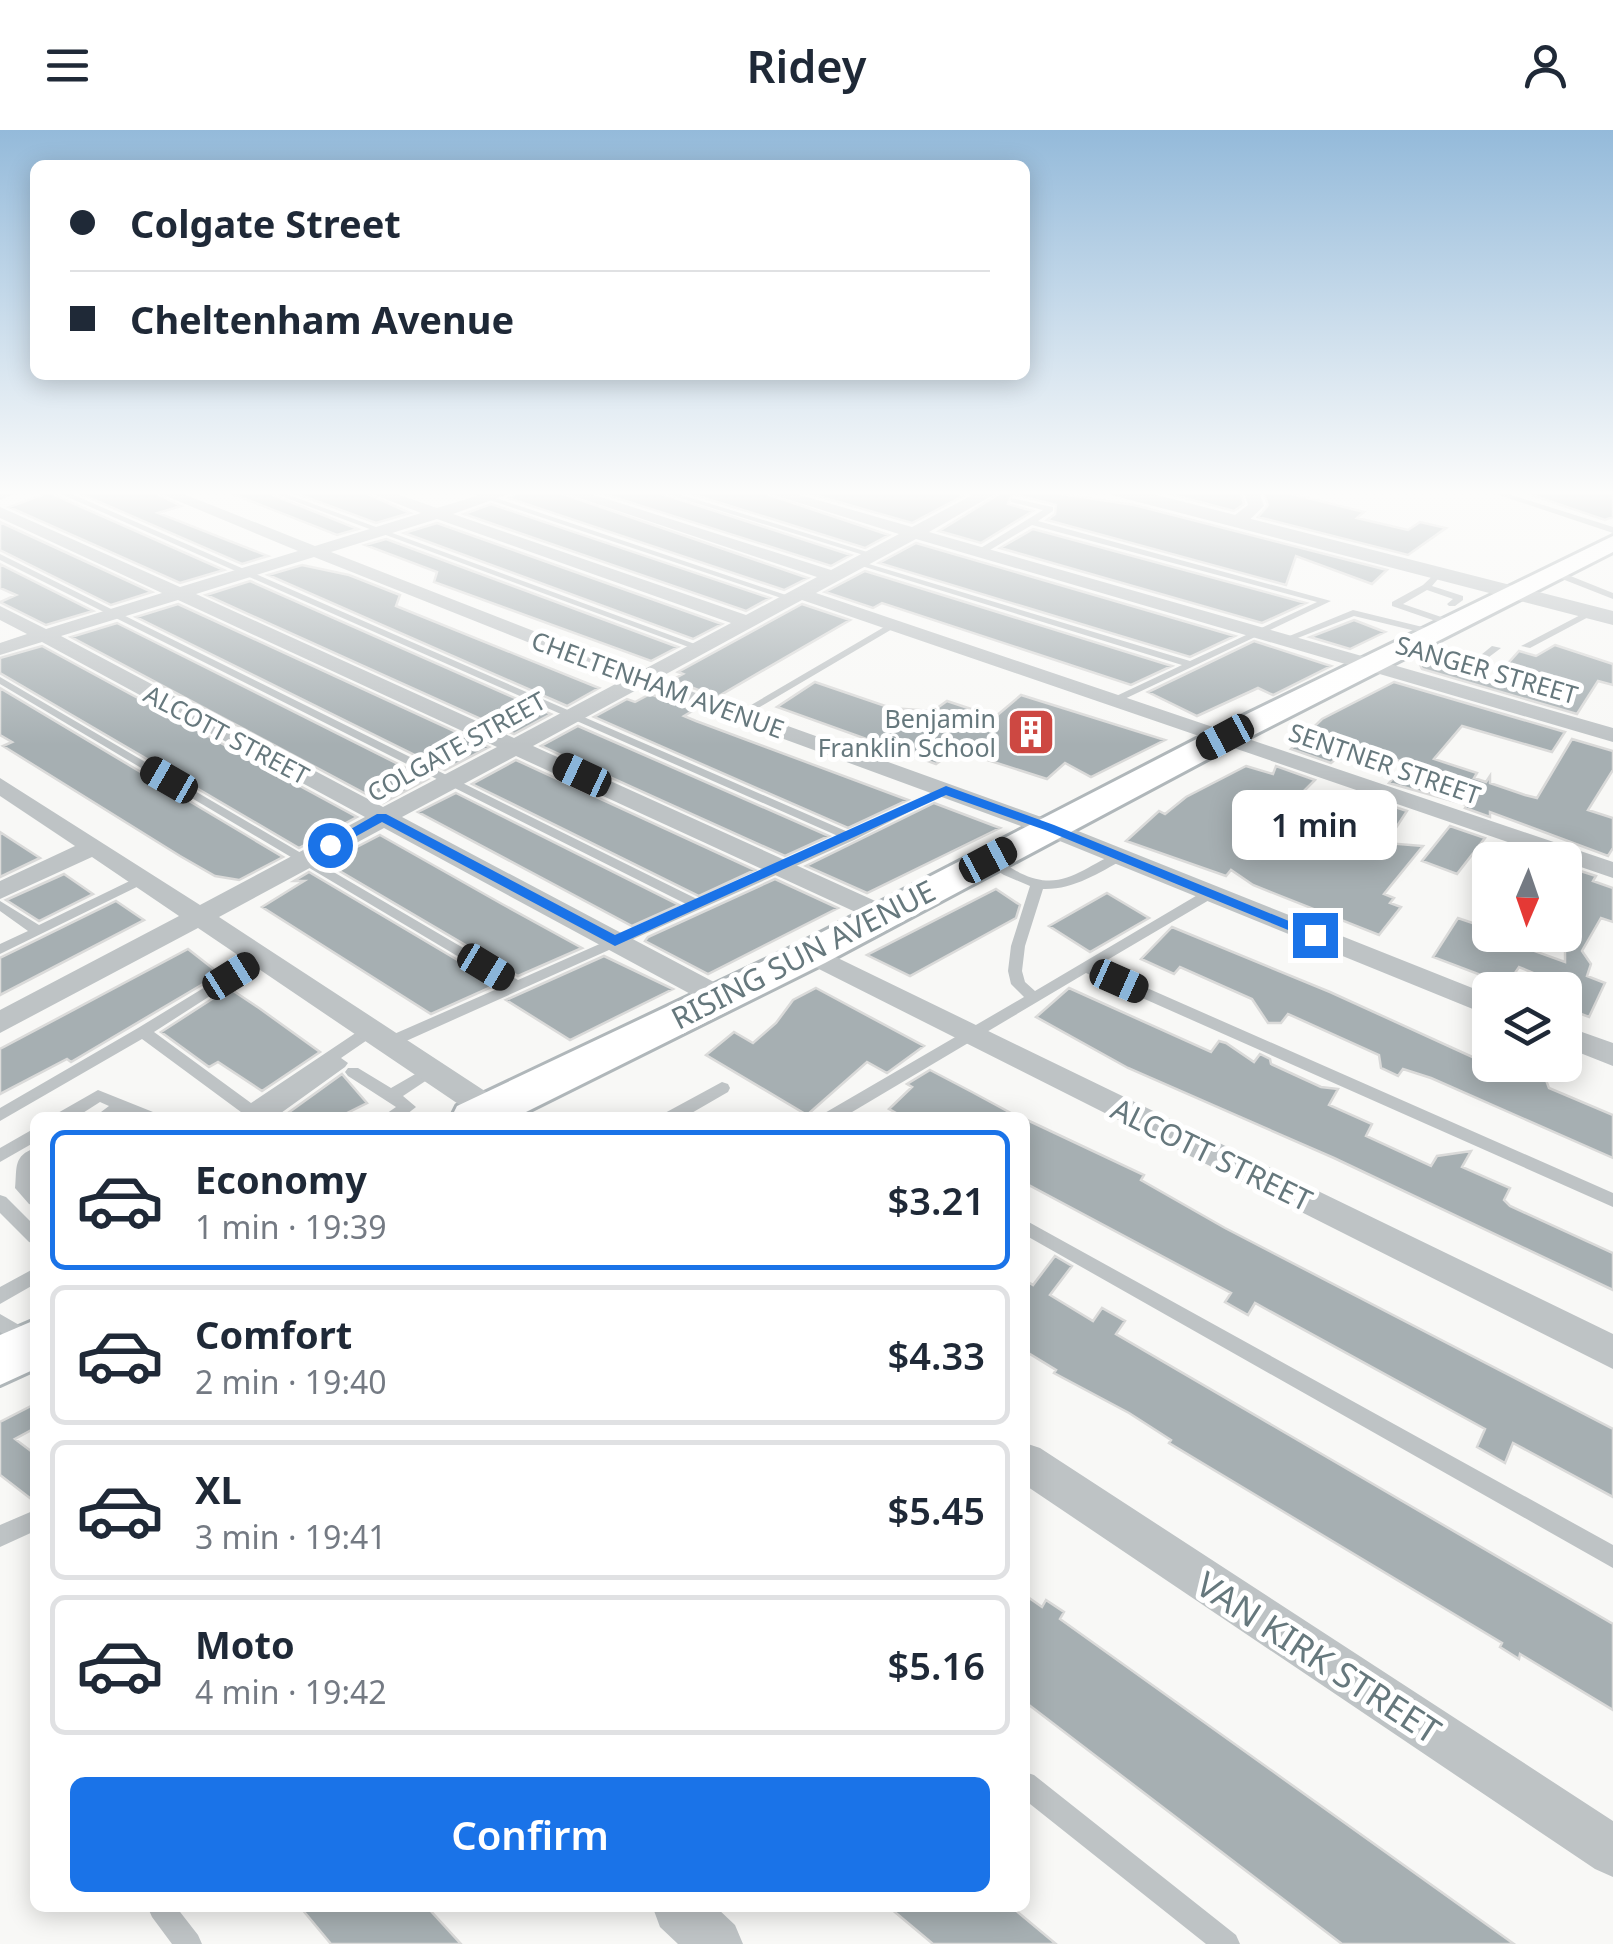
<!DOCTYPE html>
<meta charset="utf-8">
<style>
:root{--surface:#fff;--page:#f2f2f3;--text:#1f2937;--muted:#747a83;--line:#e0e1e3;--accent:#1a73e8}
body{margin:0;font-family:"Noto Sans",sans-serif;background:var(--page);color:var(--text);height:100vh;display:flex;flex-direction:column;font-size:38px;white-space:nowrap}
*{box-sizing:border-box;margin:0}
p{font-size:32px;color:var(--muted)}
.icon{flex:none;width:55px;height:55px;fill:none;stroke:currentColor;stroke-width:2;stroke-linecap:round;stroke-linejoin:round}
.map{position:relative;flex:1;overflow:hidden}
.panel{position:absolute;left:30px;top:982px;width:1000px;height:800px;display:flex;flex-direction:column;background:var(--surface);border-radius:15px;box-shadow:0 5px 25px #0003}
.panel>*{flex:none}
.hud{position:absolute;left:30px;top:30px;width:1000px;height:220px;border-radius:15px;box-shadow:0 5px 25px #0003;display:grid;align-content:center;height:220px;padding:0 40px;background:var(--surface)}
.needle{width:65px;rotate:182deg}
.controls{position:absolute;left:1472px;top:712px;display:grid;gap:20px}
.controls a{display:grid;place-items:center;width:110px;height:110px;border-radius:15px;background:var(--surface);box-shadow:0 5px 25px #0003;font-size:50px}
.end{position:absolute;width:45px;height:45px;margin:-22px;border:12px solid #1a73e8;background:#fff;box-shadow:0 0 0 5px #fff}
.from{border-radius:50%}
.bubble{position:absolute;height:70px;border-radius:15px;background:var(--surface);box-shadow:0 5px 25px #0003;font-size:32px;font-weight:600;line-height:70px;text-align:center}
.car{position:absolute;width:30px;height:60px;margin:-30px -15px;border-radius:12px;box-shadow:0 0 8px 2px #0007;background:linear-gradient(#222 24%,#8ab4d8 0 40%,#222 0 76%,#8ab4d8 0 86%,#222 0)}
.hud b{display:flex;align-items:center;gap:35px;height:95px;font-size:38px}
.hud b+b{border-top:2px solid var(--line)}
.hud i{width:25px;height:25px;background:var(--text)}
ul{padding:18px 0 0;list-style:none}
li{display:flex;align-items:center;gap:30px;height:140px;margin:0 20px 15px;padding:0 20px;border:5px solid var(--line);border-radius:15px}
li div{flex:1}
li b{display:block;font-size:38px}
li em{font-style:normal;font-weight:600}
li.selected{border-color:var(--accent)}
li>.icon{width:90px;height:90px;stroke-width:1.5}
.button{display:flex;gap:20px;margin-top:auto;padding:20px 40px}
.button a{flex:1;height:115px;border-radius:15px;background:var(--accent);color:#fff;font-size:40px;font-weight:600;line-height:115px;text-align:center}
header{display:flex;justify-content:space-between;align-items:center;height:130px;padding:0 40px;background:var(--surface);font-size:45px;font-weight:600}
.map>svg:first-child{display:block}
.building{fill:#a6afb2;stroke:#dadad9;stroke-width:2.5}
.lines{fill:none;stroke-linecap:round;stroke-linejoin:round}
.secondary-casing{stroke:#b0b7ba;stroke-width:6}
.service{fill:#bec3c5;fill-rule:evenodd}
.minor{fill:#bec3c5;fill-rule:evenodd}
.tertiary{fill:#bec3c5;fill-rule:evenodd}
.secondary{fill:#fff;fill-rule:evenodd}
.route{fill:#1a73e8}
.labels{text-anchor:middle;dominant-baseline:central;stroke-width:10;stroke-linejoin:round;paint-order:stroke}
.far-street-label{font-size:25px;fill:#66787d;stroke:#fff}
.far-poi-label{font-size:25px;fill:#66787d;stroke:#fff;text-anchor:end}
.street-label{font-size:30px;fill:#66787d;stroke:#fff}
.near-street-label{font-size:35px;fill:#66787d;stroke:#fff}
</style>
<header><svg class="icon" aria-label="menu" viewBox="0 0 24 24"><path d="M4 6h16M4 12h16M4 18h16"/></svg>Ridey<svg class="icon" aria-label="person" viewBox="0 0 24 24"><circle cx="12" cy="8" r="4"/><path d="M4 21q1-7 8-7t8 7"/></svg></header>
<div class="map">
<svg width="1613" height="1814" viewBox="0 0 1613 1814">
<rect width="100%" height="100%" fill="#f8f8f6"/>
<path class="building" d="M 74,361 L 151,361 L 181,376 L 158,383 L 268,426 L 242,434 Z
M 225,361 L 263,361 L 358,399 L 337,405 Z
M 289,361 L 361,361 L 410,383 L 376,393 Z
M 521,361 L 554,361 L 808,448 L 784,460 L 508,368 Z
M 594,361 L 653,361 L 851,425 L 831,436 Z
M 682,361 L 757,361 L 889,405 L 865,418 Z
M 800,361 L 955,361 L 963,366 L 912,393 Z
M 1004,361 L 1042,361 L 1134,375 L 1387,440 L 1372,454 L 1296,426 L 1286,455 L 1047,390 L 1055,384 L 1056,375 L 1012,364 L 1008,374 L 1033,381 L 981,413 L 939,401 Z
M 1158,361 L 1240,361 L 1244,374 L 1234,381 Z
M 1263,361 L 1280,361 L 1364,382 L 1357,388 L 1408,400 L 1420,392 L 1446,398 L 1408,425 L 1258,387 L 1268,375 Z
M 1520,361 L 1613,361 L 1613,387 L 1605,390 Z
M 50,362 L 52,364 L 224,440 L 180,453 L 9,377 Z
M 491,374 L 770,468 L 746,481 L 464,384 Z
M 0,392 L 152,462 L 111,475 L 0,420 Z
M 437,393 L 722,494 L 693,509 L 404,403 Z
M 1033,399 L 1306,473 L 1262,493 L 1000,418 Z
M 386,409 L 678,517 L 651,531 L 434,452 L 437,442 L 365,415 Z
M 916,413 L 1235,506 L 1190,527 L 879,433 Z
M 0,434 L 93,481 L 46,495 L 0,472 L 16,465 L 0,458 Z
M 302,435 L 349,445 L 400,465 L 396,476 L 599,558 L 567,576 L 268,445 Z
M 865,441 L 1172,536 L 1131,555 L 882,473 L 873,478 L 825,462 Z
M 250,451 L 551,584 L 514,604 L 206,465 Z
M 178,474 L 489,617 L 445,640 L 136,487 Z
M 802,474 L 850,490 L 717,567 L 672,550 L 683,544 L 678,542 Z
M 1354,490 L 1385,502 L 1350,519 L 1310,507 Z
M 117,493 L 428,649 L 383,673 L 71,507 Z
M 1254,511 L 1331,536 L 1273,565 L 1258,558 L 1197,586 L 1148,562 Z
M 1555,515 L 1613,534 L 1613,555 L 1598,551 L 1577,584 L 1422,539 L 1417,528 L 1493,550 L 1519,521 L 1536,526 Z
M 42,516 L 357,687 L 299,718 L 0,543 L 0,528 Z
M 815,552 L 891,578 L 933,581 L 947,571 L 995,587 L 1021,565 L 1165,610 L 1091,647 L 1065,633 L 1047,649 L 956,620 L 936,634 L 777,577 Z
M 1394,552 L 1565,602 L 1552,622 L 1462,596 L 1434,629 L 1477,643 L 1474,648 L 1486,652 L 1490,646 L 1490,653 L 1525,665 L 1537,668 L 1572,609 L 1613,621 L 1613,640 L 1588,680 L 1613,688 L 1613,718 L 1608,726 L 1490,682 L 1490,687 L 1465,678 L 1467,675 L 1389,653 L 1406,633 L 1352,616 L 1331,633 L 1291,619 L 1322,589 Z
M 0,558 L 283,727 L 239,750 L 215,746 L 180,726 L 3,616 L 12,612 L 0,605 Z
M 650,564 L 694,580 L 684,586 L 696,591 L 908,670 L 848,698 L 594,587 L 627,569 L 635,572 Z
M 578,596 L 829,706 L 785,726 L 541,616 Z
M 516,630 L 755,740 L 699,766 L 472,654 Z
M 1246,636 L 1273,644 L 1276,636 L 1315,650 L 1298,667 L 1287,664 L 1250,702 L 1314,726 L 1326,712 L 1333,715 L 1374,670 L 1407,681 L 1386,713 L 1423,716 L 1384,764 L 1394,768 L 1390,773 L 1401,777 L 1379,805 L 1253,755 L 1231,740 L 1226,746 L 1126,711 L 1159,681 L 1165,684 L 1186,667 Z
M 456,663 L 679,775 L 632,796 L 418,682 Z
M 934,673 L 1000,698 L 867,763 L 806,736 Z
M 1450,696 L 1485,708 L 1457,744 L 1422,731 Z
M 0,702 L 40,728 L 0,747 Z
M 380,705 L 502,774 L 582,818 L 518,846 L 326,733 Z
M 1565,736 L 1596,746 L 1593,751 L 1613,758 L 1613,792 L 1601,788 L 1582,821 L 1591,834 L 1587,846 L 1605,853 L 1589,887 L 1568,879 L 1579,860 L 1553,860 L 1557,853 L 1519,837 L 1507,855 L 1433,827 L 1458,788 L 1490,799 L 1490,805 L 1565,832 Z
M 309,742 L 498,854 L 431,884 L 262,777 L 304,751 L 294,751 Z
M 64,744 L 93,764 L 39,791 L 6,770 Z
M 775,749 L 838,778 L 708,844 L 645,811 L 648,807 Z
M 996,759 L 1020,775 L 1016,788 L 910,846 L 867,825 Z
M 1107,763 L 1149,788 L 1090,822 L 1049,796 Z
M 116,771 L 144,790 L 0,865 L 0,828 Z
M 1172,797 L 1330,862 L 1490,935 L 1521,946 L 1524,941 L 1546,950 L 1549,958 L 1613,985 L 1613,1028 L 1431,948 L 1403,939 L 1398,946 L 1381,938 L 1379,925 L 1288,884 L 1281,893 L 1268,893 L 1252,869 L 1180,837 L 1174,844 L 1141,829 Z
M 188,819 L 220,844 L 71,932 L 67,929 L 0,964 L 0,919 Z
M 604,826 L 673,859 L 570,910 L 506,870 Z
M 229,858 L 259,878 L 320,922 L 262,961 L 218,932 L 209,937 L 161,902 Z
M 816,858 L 924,916 L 887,943 L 867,932 L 807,985 L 706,925 L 734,902 L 753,913 L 776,893 L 793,870 Z
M 1069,858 L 1211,922 L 1219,911 L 1226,913 L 1254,932 L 1260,924 L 1270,929 L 1271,934 L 1321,957 L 1338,959 L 1329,975 L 1372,994 L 1366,1006 L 1431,1036 L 1437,1026 L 1471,1021 L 1462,1037 L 1510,1058 L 1504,1070 L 1510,1076 L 1613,1123 L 1613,1160 L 1334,1028 L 1128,938 L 1036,887 Z
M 930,940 L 972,962 L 1020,988 L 905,988 L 889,979 L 912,957 L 907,954 Z
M 342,944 L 367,973 L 337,988 L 281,988 Z
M 1025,989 L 1144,1045 L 1141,1050 L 1225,1098 L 1613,1299 L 1613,1367 L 1513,1313 L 1505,1333 L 1477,1317 L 1485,1299 L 1255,1173 L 1248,1185 L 1225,1172 L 1231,1163 L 1025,1053 Z
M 1055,1126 L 1072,1136 L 1050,1165 L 1093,1191 L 1102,1178 L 1125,1191 L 1116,1204 L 1613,1494 L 1613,1580 L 1520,1524 L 1519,1529 L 1500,1517 L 1502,1513 L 1169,1313 L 1171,1310 L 1129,1283 L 1054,1243 L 1056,1240 L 1025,1221 L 1025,1150 L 1033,1155 Z
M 35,1274 L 35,1298 L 15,1309 L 35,1324 L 35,1372 L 0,1345 L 0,1292 Z
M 1025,1465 L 1042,1477 L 1046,1470 L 1064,1482 L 1060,1489 L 1514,1814 L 1342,1814 L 1025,1572 Z
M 301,1778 L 428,1778 L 461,1814 L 331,1814 Z
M 890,1778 L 1013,1778 L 1056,1814 L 933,1814 Z"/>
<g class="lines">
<g class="secondary-casing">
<path id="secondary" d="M 1613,406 L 1613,422 L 1236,614 L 825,833 L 514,988 L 451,988 L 457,976 L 797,815 L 1214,600 Z
M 35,1190 L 35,1239 L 0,1255 L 0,1205 Z"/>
</g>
<path class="service" d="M 54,361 L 65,361 L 848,702 L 942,658 L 950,658 L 952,660 L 854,710 L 395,916 L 385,916 L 382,912 L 385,908 L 506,855 L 0,554 L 0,547 L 518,850 L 688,775 L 0,430 L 0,424 L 699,770 L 838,706 Z
M 267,361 L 278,361 L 703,517 L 694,519 Z
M 463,361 L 475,361 L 795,468 L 787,470 Z
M 657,361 L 669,361 L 877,425 L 870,427 Z
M 959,361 L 972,361 L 986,366 L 982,368 Z
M 1487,361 L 1499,361 L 1613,397 L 1613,403 Z
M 1011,368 L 1053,377 L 1053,381 L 1038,391 L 1331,471 L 1116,573 L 1112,572 L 1112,568 L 1182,535 L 852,433 L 859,431 L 1190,531 L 1317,472 L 1032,395 L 985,423 L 979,423 L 979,419 L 1043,380 L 1011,372 Z
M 1439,440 L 1443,443 L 1432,456 L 1463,466 L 1463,470 L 1455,476 L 1449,476 L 1447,474 L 1453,469 L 1427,460 L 1403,474 L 1456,492 L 1456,496 L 1450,496 L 1392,476 L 1392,472 L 1423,455 Z
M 1552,441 L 1558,441 L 1613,463 L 1613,469 L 1552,445 Z
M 1353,480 L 1439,501 L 1441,503 L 1436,506 L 1354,486 L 1290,511 L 1282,509 Z
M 1588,481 L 1596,483 L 1530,518 L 1521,516 Z
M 891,493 L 899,495 L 743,587 L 734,585 Z
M 1417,509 L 1423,509 L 1476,529 L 1492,516 L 1501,518 L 1477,536 L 1417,513 Z
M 1120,722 L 1124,723 L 1124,729 C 1099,743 1073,760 1043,759 L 1025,816 L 1022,841 L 1025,852 L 1035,861 L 1206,760 L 1216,760 L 1218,763 L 1216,766 L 1097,836 L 1613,1063 L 1613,1077 L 1086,843 L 842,988 L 821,988 L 823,984 L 1024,867 L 1011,854 L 1008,841 L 1011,816 L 1030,756 L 1004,745 L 984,733 L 984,727 C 997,727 1008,737 1020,743 C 1063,764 1083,736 1120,722 Z
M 142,745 L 147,746 L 148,749 L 147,752 L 0,824 L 0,814 L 28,801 L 0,781 L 0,771 L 39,795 Z
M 261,823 L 268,827 L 266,830 L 154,902 L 251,973 L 366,896 L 376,896 L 378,900 L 376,904 L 341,928 L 348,933 L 345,937 L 274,988 L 245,985 L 142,909 L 0,991 L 0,978 L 138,898 Z
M 431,935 L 439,940 L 436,944 L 403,966 L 416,977 L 402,988 L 380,988 L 396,977 L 348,946 L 345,942 L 348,938 L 358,938 L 391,958 Z
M 722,952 L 728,954 L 730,958 L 728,962 L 683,988 L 661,988 L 663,984 Z
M 98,960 L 158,984 L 160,988 L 136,988 L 125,982 L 115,988 L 93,988 L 109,976 L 100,972 L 75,988 L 54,988 L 56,984 Z
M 35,998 L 35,1012 L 0,1032 L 0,1018 Z
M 35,1018 L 32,1056 L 35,1059 L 35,1076 L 29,1074 L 15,1058 C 17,1037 13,1026 35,1018 Z
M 0,1065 L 6,1067 L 35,1096 L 35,1114 L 29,1112 L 0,1083 Z
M 1025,1090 L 1613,1415 L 1613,1438 L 1025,1105 Z
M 35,1138 L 35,1154 L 0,1174 L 0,1157 Z
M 0,1184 L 33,1203 L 35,1208 L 33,1215 C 20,1219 10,1209 0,1202 Z
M 35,1380 L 35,1401 L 0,1417 L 0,1395 Z
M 1025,1642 L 1034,1645 L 1236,1805 L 1240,1814 L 1206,1814 L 1025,1670 Z
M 148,1778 L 177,1778 L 198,1805 L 202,1814 L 172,1814 L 152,1787 Z"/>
<path class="minor" d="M 154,361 L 176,361 L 315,416 L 421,383 L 365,361 L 388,361 L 437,378 L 493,361 L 517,361 L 453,384 L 746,485 L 817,447 L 558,361 L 582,361 L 831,440 L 899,404 L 761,361 L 786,361 L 912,397 L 980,361 L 1000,361 L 929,402 L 1613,598 L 1613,612 L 916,409 L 816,463 L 1613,732 L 1613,748 L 802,470 L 657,549 L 1058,693 L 1490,865 L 1490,886 L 1040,703 L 642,557 L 533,616 L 893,779 L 897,785 L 893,791 L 875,791 L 516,626 L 402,687 L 729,860 L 733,867 L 729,874 L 709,874 L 384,698 L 219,787 L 514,980 L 519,988 L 479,988 L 198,798 L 0,903 L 0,880 L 179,786 L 92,727 L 0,769 L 0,751 L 75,716 L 0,666 L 0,648 L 200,775 L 365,687 L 42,512 L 0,525 L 0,513 L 27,504 L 0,490 L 0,476 L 46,499 L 162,463 L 0,388 L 0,377 L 180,457 L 298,421 ZM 437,389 L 731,493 L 639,542 L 331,422 ZM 314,427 L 623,550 L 514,608 L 196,464 ZM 178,470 L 497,617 L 383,677 L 61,506 Z
M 1243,361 L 1259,361 L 1264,376 L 1243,396 L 1231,396 L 1231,388 L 1248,375 Z
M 811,815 L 1613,1204 L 1613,1239 L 801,830 L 797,824 L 801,818 Z
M 1565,896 L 1613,913 L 1613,936 L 1565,917 Z
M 1025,1313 L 1040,1318 L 1613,1691 L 1613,1747 L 1595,1739 L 1025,1355 Z
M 653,1778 L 717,1778 L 735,1795 L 743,1814 L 678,1814 L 660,1797 Z"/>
<path class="tertiary" d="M 0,361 L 21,361 L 0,370 Z
M 1108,361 L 1141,361 L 1613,481 L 1613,495 L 1111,365 Z"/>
<use href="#secondary" class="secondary"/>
</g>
<linearGradient id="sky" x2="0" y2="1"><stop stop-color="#94bada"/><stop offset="0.59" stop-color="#fcfcfb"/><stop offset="1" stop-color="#fcfcfb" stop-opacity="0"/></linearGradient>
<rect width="1613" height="615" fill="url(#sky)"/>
<path class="route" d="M 946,656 L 1054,695 L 1323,805 L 1310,809 L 1045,700 L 946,665 L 615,816 L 382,692 L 335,718 L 323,715 L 377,684 L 386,684 L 615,805 Z"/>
<defs>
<g id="building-square" transform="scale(2.5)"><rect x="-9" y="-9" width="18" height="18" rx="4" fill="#cd4842" stroke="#fff"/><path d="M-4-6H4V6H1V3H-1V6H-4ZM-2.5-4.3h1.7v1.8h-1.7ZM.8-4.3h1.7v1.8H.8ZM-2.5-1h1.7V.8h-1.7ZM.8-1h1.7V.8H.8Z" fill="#fff"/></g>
</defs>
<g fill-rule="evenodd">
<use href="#building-square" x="1031" y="602"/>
</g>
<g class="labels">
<g class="far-street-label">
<text transform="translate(1487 539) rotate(16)">SANGER STREET</text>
<text transform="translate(658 554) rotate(20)">CHELTENHAM AVENUE</text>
<text transform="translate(227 604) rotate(28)">ALCOTT STREET</text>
<text transform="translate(456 616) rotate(-29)">COLGATE STREET</text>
<text transform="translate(1385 633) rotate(19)">SENTNER STREET</text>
</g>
<g class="far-poi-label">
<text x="996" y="588">Benjamin<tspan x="996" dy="29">Franklin School</tspan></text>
</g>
<g class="street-label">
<text transform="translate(803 824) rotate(-27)">RISING SUN AVENUE</text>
<text transform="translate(1212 1024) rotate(26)">ALCOTT STREET</text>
</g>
<g class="near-street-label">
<text transform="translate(1319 1527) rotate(33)">VAN KIRK STREET</text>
</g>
</g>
</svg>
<div class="controls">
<a><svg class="needle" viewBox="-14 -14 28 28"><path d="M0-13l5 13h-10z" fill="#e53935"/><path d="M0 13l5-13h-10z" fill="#747a83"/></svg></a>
<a><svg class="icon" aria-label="layers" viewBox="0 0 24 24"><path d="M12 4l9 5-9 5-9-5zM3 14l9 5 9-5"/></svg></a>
</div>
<i class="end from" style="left:330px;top:715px"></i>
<i class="end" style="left:1315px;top:805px"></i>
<div class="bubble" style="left:1232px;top:660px;width:165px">1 min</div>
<i class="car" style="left:1225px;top:607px;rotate:242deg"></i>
<i class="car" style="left:582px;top:645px;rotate:295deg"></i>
<i class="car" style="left:169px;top:650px;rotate:300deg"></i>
<i class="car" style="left:988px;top:730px;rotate:62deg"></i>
<i class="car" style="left:486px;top:837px;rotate:121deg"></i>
<i class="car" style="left:231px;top:846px;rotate:58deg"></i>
<i class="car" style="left:1119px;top:851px;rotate:114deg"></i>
<div class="hud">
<b><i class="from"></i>Colgate Street</b>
<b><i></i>Cheltenham Avenue</b>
</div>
<section class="panel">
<ul>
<li class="selected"><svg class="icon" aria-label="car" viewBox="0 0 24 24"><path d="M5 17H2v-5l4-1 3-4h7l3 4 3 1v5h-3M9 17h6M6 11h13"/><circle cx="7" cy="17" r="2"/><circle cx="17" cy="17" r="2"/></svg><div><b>Economy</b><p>1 min · 19:39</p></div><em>$3.21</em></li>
<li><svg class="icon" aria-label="car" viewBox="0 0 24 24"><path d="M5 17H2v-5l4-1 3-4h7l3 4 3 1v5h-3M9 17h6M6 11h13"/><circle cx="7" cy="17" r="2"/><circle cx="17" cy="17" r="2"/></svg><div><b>Comfort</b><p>2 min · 19:40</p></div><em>$4.33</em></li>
<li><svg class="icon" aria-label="car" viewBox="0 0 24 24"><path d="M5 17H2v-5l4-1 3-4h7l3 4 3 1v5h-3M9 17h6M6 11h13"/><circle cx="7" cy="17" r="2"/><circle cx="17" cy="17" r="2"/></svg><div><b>XL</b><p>3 min · 19:41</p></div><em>$5.45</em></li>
<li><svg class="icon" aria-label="car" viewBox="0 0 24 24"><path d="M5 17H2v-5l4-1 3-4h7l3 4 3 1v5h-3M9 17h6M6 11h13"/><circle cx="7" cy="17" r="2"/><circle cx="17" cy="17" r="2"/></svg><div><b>Moto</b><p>4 min · 19:42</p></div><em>$5.16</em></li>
</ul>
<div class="button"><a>Confirm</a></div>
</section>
</div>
